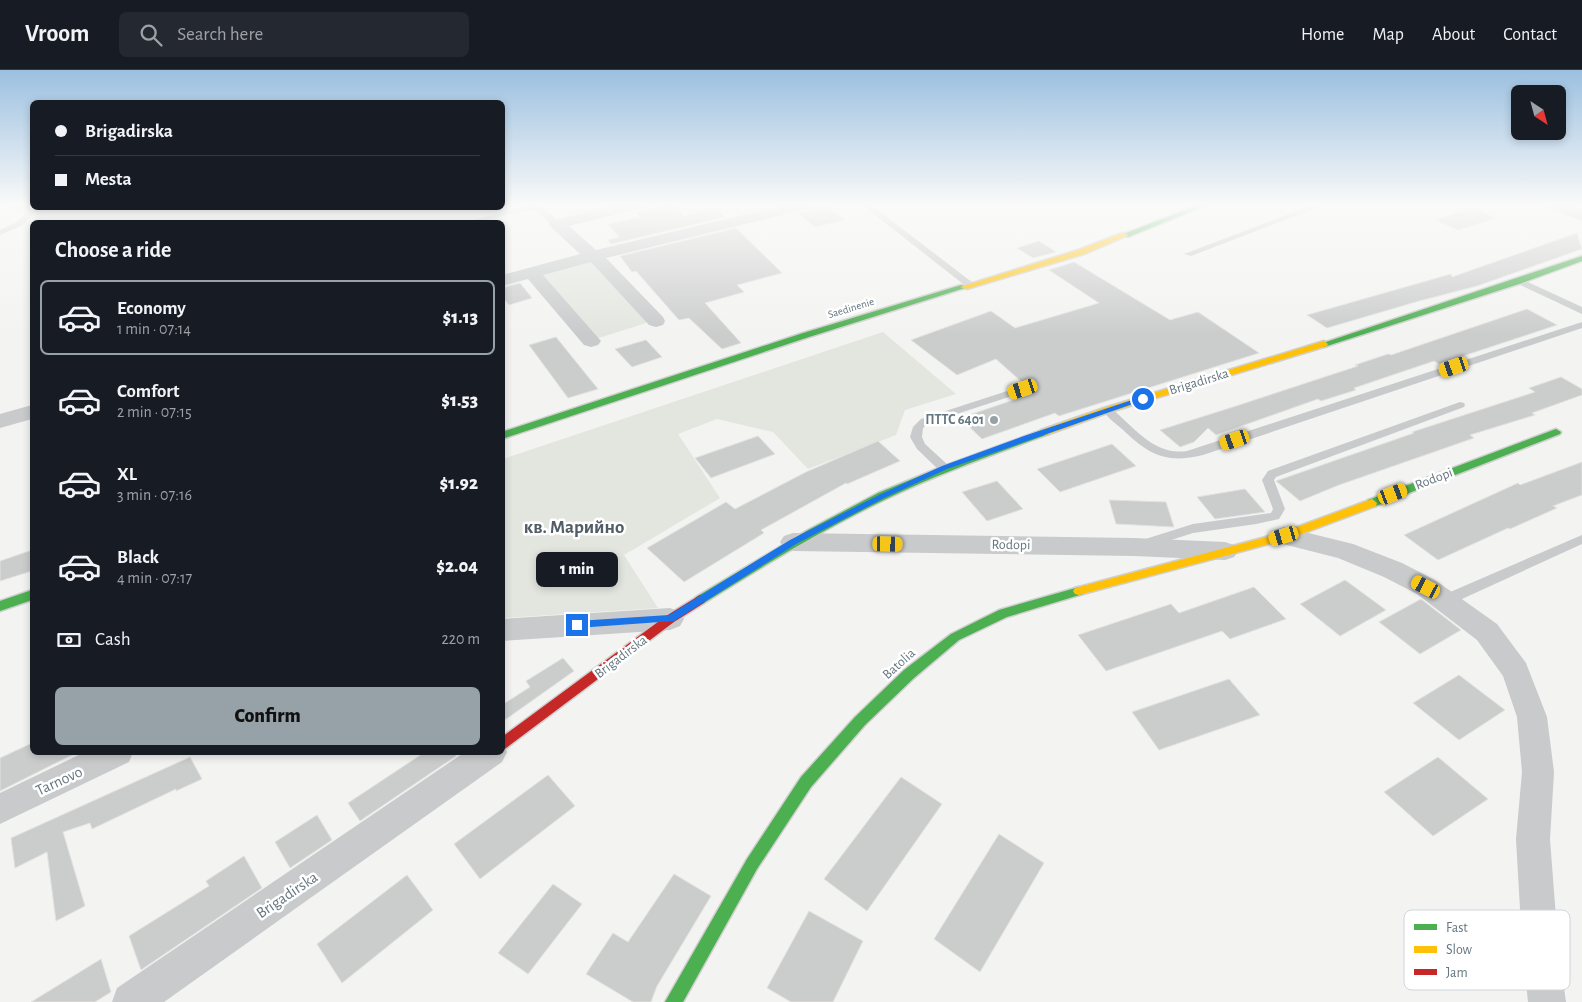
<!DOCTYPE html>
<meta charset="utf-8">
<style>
:root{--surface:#171b24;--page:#242831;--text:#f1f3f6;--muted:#9ea1a6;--line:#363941;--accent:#96a2a8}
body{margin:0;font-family:"Alegreya Sans",sans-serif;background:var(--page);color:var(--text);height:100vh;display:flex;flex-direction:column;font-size:19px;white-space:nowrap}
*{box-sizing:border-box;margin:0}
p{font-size:16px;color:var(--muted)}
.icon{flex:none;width:28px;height:28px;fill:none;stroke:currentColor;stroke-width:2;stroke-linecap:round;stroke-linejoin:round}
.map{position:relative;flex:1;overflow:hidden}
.panel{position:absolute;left:30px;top:150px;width:475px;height:535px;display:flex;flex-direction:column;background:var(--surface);border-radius:8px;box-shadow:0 2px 8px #0003}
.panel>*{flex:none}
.guide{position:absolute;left:30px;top:30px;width:475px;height:110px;border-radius:8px;box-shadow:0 2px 8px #0003;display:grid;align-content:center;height:110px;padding:0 25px;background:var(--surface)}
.needle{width:32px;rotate:144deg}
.controls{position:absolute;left:1511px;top:15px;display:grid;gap:10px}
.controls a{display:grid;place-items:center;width:55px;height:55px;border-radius:8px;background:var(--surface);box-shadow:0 2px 8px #0003;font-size:25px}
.end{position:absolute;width:22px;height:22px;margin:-11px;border:6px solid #1a73e8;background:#fff;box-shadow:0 0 0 2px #fff}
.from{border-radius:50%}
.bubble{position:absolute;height:35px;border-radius:8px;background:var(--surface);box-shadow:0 2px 8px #0003;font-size:16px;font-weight:800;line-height:35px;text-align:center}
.car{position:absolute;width:15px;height:30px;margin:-15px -8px;border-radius:6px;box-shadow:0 0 4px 1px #0007;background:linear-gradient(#f5c518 24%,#345 0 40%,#f5c518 0 76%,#345 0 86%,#f5c518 0)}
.guide b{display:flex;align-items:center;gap:18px;height:48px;font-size:19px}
.guide b+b{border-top:1px solid var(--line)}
.guide i{width:12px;height:12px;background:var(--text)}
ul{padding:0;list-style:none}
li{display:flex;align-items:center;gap:15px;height:75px;margin:0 10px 8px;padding:0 15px;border:2px solid transparent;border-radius:8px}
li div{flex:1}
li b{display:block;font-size:19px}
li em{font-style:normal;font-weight:800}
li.active{border-color:var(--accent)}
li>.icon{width:45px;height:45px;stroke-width:1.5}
h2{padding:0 25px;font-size:22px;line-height:60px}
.pay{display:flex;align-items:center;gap:12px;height:55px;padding:0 25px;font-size:19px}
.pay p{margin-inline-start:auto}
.action{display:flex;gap:10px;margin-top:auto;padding:10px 25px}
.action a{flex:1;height:58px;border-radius:8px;background:var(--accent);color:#111;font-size:20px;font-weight:800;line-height:58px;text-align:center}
header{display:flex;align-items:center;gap:30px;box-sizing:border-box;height:70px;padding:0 25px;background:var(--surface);border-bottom:1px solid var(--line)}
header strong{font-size:24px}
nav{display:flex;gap:28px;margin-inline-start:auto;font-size:18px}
.search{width:350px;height:45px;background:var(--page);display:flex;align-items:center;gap:12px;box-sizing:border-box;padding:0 18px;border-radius:8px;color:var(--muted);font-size:19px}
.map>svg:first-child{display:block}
.green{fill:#e3e6df}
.building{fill:#cbcccc;stroke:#e2e2e1}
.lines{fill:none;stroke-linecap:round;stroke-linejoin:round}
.fast-casing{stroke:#cfcfcf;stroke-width:3}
.slow-casing{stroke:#cfcfcf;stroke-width:3}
.jam-casing{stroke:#cfcfcf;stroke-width:3}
.lane{fill:#c8cacb;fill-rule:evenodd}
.street{fill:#c8cacb;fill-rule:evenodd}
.fast{fill:#4caf50;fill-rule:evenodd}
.slow{fill:#ffc107;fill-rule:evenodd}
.jam{fill:#c62828;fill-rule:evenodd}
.route{fill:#1a73e8}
.poi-dot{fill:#96a2a8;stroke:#fff;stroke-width:2}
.labels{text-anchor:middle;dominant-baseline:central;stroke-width:5;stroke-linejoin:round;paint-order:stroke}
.far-street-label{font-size:11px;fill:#647680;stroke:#fff}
.street-label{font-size:14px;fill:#647680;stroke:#fff}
.poi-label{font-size:14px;font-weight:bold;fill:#647680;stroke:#fff;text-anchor:end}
.near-street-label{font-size:16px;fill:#647680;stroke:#fff}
.district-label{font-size:19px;font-weight:bold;fill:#525e66;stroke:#fff}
.key{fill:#fff;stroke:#d0d6d9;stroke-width:1}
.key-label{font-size:14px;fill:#647680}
</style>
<header>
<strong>Vroom</strong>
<div class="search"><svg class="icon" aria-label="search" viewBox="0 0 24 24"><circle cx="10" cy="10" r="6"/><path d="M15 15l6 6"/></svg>Search here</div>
<nav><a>Home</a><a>Map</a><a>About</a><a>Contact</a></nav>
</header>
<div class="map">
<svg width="1582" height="932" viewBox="0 0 1582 932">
<rect width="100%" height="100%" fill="#f3f3f1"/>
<path class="green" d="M 590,190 L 656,250 L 589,271 L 537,204 Z
M 883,262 L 956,324 L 905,340 L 896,365 L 808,399 L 773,362 L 717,349 L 678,364 L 720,428 L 624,485 L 658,538 L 503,548 L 503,389 Z"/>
<path class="building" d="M 672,134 L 684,146 L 715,138 L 725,147 L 611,174 L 608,170 L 619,167 L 608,154 L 640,147 L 636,143 Z
M 820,134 L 824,134 L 845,150 L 815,157 L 798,143 L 815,139 Z
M 1473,138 L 1497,148 L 1458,160 L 1435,150 Z
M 736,158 L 782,203 L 737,215 L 744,222 L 705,233 L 741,273 L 722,279 L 689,248 L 679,250 L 636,201 L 632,202 L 620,186 Z
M 1577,163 L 1582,179 L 1477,216 L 1419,231 L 1327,258 L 1307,245 L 1451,204 L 1452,207 Z
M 1039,171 L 1056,182 L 1033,188 L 1017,178 Z
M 1074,192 L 1170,250 L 1198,242 L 1259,283 L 1059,346 L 1055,343 L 982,369 L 960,348 L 1034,323 L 1029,316 L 1024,314 L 996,289 L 957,305 L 911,270 L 991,241 L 1015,258 L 1099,233 L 1049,200 Z
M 520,213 L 532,228 L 509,235 L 502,226 L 502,218 Z
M 1527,239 L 1557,255 L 1439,294 L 1434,291 L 1354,318 L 1356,320 L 1321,331 L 1318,329 L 1216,365 L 1208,358 L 1194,372 L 1180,377 L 1160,360 L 1233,337 L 1358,296 L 1355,295 L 1388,284 L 1391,285 Z
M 556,267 L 598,319 L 568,328 L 529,275 Z
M 646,270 L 662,287 L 632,297 L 615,279 Z
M 1561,307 L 1582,319 L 1582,325 L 1532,343 L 1535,345 L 1470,365 L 1474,368 L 1339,415 L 1300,431 L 1276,411 L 1414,363 L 1412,362 L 1535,322 L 1529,318 Z
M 758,366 L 775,384 L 711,408 L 695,388 Z
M 878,371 L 900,391 L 847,414 L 846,413 L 761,460 L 764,463 L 684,512 L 647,478 L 726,432 L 735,439 L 806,402 Z
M 1112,374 L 1136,396 L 1060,422 L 1037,399 Z
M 1582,392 L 1582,425 L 1553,436 L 1557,438 L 1510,459 L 1508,458 L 1438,490 L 1404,465 L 1518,413 L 1520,415 Z
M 997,411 L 1023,439 L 987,451 L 962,422 Z
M 1245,419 L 1265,442 L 1215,449 L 1197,427 Z
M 1109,430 L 1166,432 L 1174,457 L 1116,454 Z
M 32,480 L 32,501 L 0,511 L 0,491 Z
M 1345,510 L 1386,540 L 1340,566 L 1300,534 Z
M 1254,517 L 1286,549 L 1230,569 L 1222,561 L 1106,601 L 1078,565 L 1171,534 L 1179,543 Z
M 1421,529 L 1461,560 L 1420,584 L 1379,552 Z
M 563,588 L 574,601 L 502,652 L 502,635 L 530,617 L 526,611 Z
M 1459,605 L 1505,640 L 1459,670 L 1413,633 Z
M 1229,609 L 1260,645 L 1159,680 L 1132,642 Z
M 32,673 L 32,682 L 78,682 L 0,721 L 0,688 Z
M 425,682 L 453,682 L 456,686 L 360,751 L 348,733 Z
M 190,687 L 202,709 L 176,721 L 176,719 L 92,759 L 90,753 L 63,762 L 85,836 L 56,851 L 47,782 L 15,798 L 11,768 Z
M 1438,687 L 1488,729 L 1433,766 L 1384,722 Z
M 548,705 L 575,736 L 480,809 L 454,774 Z
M 901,707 L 942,734 L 867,841 L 824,809 Z
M 317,745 L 332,770 L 290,798 L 275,772 Z
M 999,764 L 1044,793 L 980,902 L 934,869 Z
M 244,786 L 262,818 L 141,900 L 129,866 L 209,816 L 206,811 Z
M 674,804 L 711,826 L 657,916 L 651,932 L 633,932 L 586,904 L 613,863 L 628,872 Z
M 407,805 L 433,840 L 342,913 L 317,874 Z
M 553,814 L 582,834 L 528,904 L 498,883 Z
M 809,841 L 863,871 L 833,932 L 791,932 L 767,918 Z
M 101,889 L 111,922 L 95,932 L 31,932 Z"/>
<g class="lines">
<g class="fast-casing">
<path id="fast" d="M 1200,134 L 1210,134 L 1128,167 L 1121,165 Z
M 1582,186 L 1582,191 L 1522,213 L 1327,276 L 1324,277 L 1320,274 Z
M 961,215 L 968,217 L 809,267 L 502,369 L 502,362 L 803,263 Z
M 1045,359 L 1049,360 L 1050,362 L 1049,364 C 994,384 938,404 886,429 C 823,459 763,496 704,533 L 696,533 L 694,530 L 696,527 L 808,460 L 878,423 L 939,398 Z
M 1556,359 L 1561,362 L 1560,364 L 1376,436 L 1372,437 L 1367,433 L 1368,430 Z
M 1079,517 L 1083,518 L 1085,521 L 1083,524 L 1007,547 L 959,570 L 914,608 L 865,655 L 811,717 L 757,799 L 683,932 L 665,932 L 747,789 L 801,707 L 855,647 L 904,600 L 951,564 L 999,540 Z
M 32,520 L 32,530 L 0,541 L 0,531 Z"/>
</g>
<g class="slow-casing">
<path id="slow" d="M 1122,163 L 1129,165 L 1084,184 L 967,219 L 960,217 L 1078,180 Z
M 1324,271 L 1328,274 L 1327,276 L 1110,342 L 1049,364 L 1045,365 L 1040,362 L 1041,360 L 1104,338 Z
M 1372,429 L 1377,433 L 1376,436 L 1288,469 L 1079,525 L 1075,524 L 1073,521 L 1075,518 L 1079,517 L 1281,463 Z"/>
</g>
<g class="jam-casing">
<path id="jam" d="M 700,525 L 704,527 L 706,530 L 704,533 L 674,552 L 502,681 L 502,667 L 666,546 Z"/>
</g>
<path class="lane" d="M 5,134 L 17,134 L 30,138 L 33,144 L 23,155 L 0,165 L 0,160 L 17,152 L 25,144 L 24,142 Z
M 534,134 L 546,134 L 542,137 L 560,152 L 560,156 L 554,156 L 534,139 L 478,152 L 466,152 Z
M 861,134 L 870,134 L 973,213 L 973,217 L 967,217 Z
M 1315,134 L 1327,134 L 1191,186 L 1184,184 Z
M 1519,208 L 1582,237 L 1582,244 L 1516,213 L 1516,209 Z
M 1582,252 L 1582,258 L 1203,385 C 1166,394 1149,385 1122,359 C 1115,353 1107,347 1102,340 L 1103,338 L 1111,338 C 1134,357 1154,386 1187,381 Z
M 1023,316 L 1027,317 L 1028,319 L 1027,321 L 929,353 L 923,358 L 922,367 L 925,374 L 948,395 L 950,398 L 948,401 L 940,401 L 917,379 L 910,367 L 913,357 L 921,349 Z
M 1460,332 L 1464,333 L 1465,335 L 1464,337 L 1276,407 L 1274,410 L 1285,439 L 1279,449 L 1256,454 L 1193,463 L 1140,480 L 1136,478 L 1134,475 L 1136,472 L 1193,454 L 1271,443 L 1273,439 L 1262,410 L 1268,401 Z
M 1582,465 L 1582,474 L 1451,534 L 1441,534 L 1439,530 L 1441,526 Z"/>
<path class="street" d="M 620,134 L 649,134 L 646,137 L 569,156 L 596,180 L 789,134 L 818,134 L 815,137 L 606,188 L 663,247 L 665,251 L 663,255 L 656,257 L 649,255 L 591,192 L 543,205 L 601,271 L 598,275 L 591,277 L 584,275 L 528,209 L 502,216 L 502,205 L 580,184 L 551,157 L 549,154 L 551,151 Z
M 1543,134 L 1566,134 L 1582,140 L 1582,151 L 1546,137 Z
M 32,335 L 32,349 L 0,358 L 0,344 Z
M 1284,457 L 1353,474 L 1402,493 L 1435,510 L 1497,554 L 1526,593 L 1547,647 L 1554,702 L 1550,769 L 1558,874 L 1566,932 L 1528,932 L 1522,874 L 1516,769 L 1522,702 L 1517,647 L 1503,606 L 1477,570 L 1417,524 L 1384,507 L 1338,488 L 1275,472 L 1272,466 L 1275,460 Z
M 793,463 L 1134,468 L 1225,472 L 1234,475 L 1238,481 L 1234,487 L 1225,490 L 1134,486 L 793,481 L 784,478 L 780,472 L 784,466 Z
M 670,538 L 680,542 L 684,549 L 680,556 L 670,560 L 502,571 L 502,549 Z
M 502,673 L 507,682 L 502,692 L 164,932 L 112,932 L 117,918 L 465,682 L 502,682 Z
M 85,682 L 133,682 L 129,692 L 0,754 L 0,723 Z"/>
<use href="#fast" class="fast"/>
<use href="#slow" class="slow"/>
<use href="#jam" class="jam"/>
</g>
<linearGradient id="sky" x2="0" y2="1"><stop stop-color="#9bc0e0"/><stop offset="0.51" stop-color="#fafaf9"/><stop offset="1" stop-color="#fafaf9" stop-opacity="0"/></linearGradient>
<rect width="1582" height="265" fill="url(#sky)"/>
<path class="route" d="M 1141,327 L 1147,329 L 947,399 L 884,428 L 796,474 L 674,551 L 577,558 L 573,555 L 577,551 L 669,545 L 790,470 L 879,425 L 942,396 L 1024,366 Z"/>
<circle class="poi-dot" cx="994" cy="350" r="5"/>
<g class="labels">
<g class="far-street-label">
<text transform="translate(851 238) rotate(-17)">Saedinenie</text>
</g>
<g class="street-label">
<text transform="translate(1199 312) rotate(-17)">Brigadirska</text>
<text transform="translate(1434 409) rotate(-21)">Rodopi</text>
<text transform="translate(1011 475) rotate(1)">Rodopi</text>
<text transform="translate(621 587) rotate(-37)">Brigadirska</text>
<text transform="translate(899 594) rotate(-42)">Batolia</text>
</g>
<g class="poi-label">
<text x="984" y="350">ПТТС 6401</text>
</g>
<g class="near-street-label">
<text transform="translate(59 711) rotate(-25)">Tarnovo</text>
<text transform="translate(287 825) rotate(-34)">Brigadirska</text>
</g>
<g class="district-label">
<text x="574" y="457">кв. Марийно</text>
</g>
</g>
<rect x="1404" y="840" width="166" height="80" rx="8" class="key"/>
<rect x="1414" y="854" width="23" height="6" fill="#4caf50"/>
<rect x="1414" y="876" width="23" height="7" fill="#ffc107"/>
<rect x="1414" y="899" width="23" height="6" fill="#c62828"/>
<g class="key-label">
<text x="1446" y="862">Fast</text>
<text x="1446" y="884">Slow</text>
<text x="1446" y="907">Jam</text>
</g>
</svg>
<div class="controls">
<a><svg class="needle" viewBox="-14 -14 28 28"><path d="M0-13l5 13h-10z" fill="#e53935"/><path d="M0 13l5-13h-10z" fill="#9ea1a6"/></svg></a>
</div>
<i class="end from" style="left:1143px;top:329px"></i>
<i class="end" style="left:577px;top:555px"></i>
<div class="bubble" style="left:536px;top:482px;width:82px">1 min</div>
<i class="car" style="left:1454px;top:297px;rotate:251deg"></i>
<i class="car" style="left:1023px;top:319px;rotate:252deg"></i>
<i class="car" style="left:1235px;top:370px;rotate:251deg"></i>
<i class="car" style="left:1393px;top:424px;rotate:69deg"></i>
<i class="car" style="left:1284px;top:466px;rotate:254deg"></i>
<i class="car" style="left:888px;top:474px;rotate:91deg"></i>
<i class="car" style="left:1426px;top:517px;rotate:297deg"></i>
<div class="guide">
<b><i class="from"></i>Brigadirska</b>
<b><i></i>Mesta</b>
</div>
<section class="panel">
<h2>Choose a ride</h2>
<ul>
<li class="active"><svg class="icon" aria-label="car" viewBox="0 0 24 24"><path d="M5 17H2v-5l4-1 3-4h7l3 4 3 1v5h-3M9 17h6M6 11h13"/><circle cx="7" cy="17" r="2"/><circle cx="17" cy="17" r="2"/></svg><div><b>Economy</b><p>1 min · 07:14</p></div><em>$1.13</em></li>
<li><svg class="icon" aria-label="car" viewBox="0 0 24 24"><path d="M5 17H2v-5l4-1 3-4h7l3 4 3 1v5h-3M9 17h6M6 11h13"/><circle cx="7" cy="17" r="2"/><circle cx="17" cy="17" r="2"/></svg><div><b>Comfort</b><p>2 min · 07:15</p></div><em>$1.53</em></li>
<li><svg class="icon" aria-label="car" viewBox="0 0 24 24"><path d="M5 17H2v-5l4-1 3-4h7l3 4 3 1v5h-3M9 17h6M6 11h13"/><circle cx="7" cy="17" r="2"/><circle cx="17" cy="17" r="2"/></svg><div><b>XL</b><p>3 min · 07:16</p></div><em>$1.92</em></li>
<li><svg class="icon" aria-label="car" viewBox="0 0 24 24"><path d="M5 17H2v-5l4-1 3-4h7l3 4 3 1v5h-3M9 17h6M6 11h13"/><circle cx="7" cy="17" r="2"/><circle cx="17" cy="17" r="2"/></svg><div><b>Black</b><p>4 min · 07:17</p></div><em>$2.04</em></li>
</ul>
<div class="pay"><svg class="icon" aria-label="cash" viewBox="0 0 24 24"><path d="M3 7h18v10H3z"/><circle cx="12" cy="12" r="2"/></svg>Cash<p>220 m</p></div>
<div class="action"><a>Confirm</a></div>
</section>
</div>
